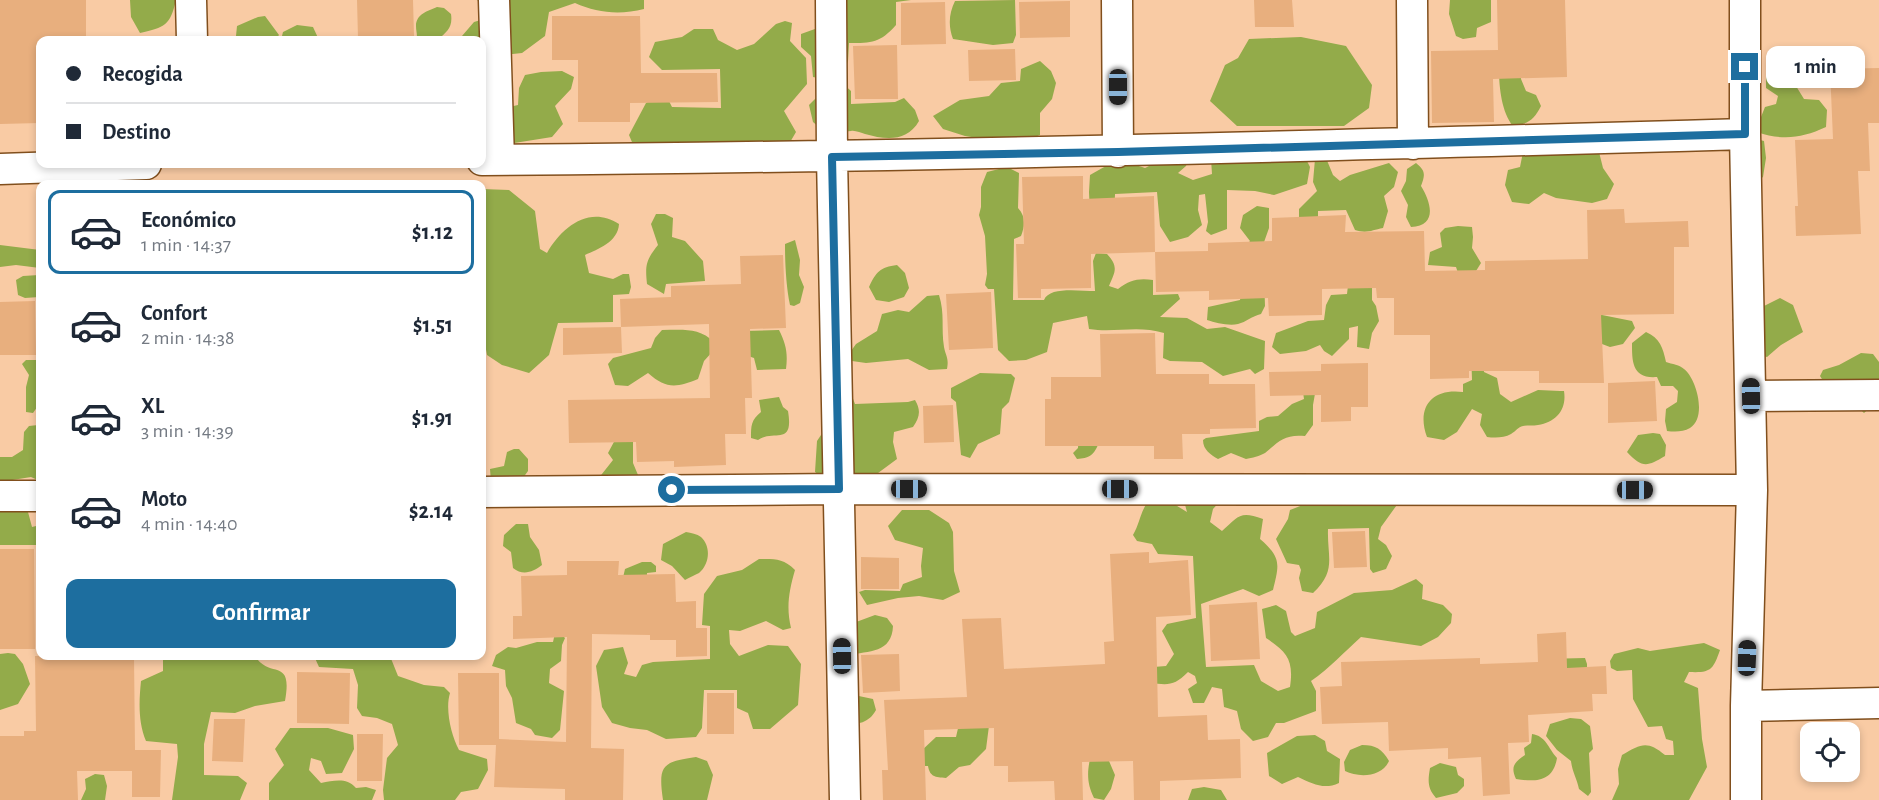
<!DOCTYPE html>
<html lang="es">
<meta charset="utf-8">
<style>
:root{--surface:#fff;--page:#f2f2f3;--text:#1f2937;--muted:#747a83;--line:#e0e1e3;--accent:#1d6e9f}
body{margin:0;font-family:"Alegreya Sans",sans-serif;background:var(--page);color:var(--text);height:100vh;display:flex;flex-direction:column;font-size:22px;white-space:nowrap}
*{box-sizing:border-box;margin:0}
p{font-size:20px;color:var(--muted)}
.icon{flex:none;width:33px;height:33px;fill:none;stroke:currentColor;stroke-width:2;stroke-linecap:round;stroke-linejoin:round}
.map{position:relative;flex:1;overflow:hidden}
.drawer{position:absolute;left:36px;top:180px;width:450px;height:480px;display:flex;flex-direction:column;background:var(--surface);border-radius:12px;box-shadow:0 3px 9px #0003}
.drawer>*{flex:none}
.banner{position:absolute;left:36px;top:36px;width:450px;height:132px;border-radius:12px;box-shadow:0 3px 9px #0003;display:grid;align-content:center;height:132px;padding:0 30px;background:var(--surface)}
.controls{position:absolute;left:1800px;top:722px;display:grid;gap:12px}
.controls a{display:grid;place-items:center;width:60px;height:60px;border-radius:12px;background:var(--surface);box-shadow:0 3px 9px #0003;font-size:30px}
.end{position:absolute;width:27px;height:27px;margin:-14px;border:8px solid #1d6e9f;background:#fff;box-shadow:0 0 0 3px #fff}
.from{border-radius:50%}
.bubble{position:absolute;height:42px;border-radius:12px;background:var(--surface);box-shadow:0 3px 9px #0003;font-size:20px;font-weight:700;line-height:42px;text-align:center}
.car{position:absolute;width:18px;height:36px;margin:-18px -9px;border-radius:8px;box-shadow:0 0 4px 2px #0007;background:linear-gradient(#222 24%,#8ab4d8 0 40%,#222 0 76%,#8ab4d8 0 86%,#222 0)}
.banner b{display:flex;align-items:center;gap:21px;height:57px;font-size:22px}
.banner b+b{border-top:2px solid var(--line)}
.banner i{width:15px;height:15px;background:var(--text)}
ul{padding:10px 0 0;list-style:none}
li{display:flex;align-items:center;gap:18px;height:84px;margin:0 12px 9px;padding:0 18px;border:3px solid transparent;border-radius:12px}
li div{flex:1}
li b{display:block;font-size:22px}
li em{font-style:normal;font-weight:700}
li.selected{border-color:var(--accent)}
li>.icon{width:54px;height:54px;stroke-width:1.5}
.cta{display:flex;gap:12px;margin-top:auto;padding:12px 30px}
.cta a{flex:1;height:69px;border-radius:12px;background:var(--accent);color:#fff;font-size:24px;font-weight:700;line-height:69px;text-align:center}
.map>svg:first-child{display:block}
.forest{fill:#93ab4a}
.building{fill:#e8af7e}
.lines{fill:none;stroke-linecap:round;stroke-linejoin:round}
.street-casing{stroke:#814f1d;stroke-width:33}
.street{stroke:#fff;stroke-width:30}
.route{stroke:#1d6e9f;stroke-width:8}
</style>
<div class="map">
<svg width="1879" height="800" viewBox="0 0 1879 800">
<rect width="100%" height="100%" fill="#f9cba4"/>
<path class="forest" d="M 130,0 L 176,0 C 170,26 165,27 140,33 L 131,17 Z
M 477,0 L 644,0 L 644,9 C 620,15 597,13 575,3 L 549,12 L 545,36 L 522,53 L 502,55 L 482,40 L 462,40 L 462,36 L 474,22 L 484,19 L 490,10 Z
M 832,0 L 911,0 L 896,2 L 896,25 C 880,43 872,43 849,43 L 848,61 L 840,81 L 851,91 L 851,104 L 895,102 L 904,98 L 915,110 L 919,121 C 907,142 886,140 865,134 C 861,133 855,130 851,131 C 844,131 837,136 829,136 L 813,122 L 809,105 L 828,86 L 828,80 L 813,77 L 811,56 L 801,47 L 801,34 L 826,25 Z
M 1015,0 L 1016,35 L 1013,43 L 993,45 L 953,39 C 948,26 949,13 955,1 Z
M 1450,0 L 1491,0 L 1491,22 L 1477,28 L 1476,37 L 1463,39 L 1456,36 L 1449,14 Z
M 437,7 L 444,8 L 451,14 C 453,27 447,32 437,40 L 416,40 C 418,35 416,32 416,26 C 416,14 428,11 437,7 Z
M 265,16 L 279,35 L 275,40 L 239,40 L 236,36 L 237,26 L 258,17 Z
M 785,21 L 792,23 L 790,41 L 806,58 L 807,84 L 784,111 L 796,132 L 782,156 L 637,154 L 629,135 L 646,103 L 658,96 L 669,101 L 672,107 L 721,108 L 720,69 L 662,70 L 649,57 L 655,42 L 682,37 L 694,29 L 713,29 L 718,40 L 737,50 L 754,44 L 776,24 Z
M 297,25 L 313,27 L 319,40 L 281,40 L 283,32 Z
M 1301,37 L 1346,46 L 1372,85 L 1369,108 L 1344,126 L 1237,126 L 1210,101 L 1225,65 L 1238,58 L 1249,39 Z
M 1520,60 L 1521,79 L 1526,91 L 1536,95 L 1541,106 C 1534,120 1528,124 1513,126 C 1502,113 1499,88 1499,70 Z
M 1040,61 L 1051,71 L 1056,83 L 1052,99 L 1040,113 L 1040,135 L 1017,144 L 965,136 L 943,129 L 933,116 L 960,100 L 989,96 L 1001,83 L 1020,81 L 1021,69 Z
M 1774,67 L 1793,68 L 1797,76 L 1796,86 L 1804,99 L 1819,100 L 1827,110 L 1826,127 C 1802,138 1783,141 1757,132 L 1759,122 L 1765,107 L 1776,104 L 1778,96 L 1766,88 L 1766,75 Z
M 562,71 L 574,77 L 571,89 L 555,106 L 563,124 L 552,137 L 501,145 L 486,142 L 482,123 L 490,111 L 518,105 L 519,88 L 525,75 L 541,72 Z
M 1756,139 L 1764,141 L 1766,158 L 1763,177 L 1755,183 Z
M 1523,152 L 1599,152 L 1603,168 L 1614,184 L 1607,199 L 1592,203 L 1556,198 L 1544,193 L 1529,204 L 1512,202 L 1505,185 L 1508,170 L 1520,167 Z
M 1190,156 L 1186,166 L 1178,173 L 1193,180 L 1212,174 L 1211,159 L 1306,159 L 1310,167 L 1307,184 L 1274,195 L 1255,191 L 1227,190 L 1227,229 L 1211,235 L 1206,231 L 1208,222 L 1205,194 L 1199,195 L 1198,210 L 1202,225 L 1188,237 L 1170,242 L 1160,226 L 1157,192 L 1115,194 L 1114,220 L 1090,216 L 1089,192 L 1090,175 C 1113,161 1120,160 1145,168 L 1157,162 Z
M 1326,158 L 1333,175 L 1340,181 L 1350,175 L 1389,163 L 1398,172 L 1394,187 L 1384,196 L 1388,211 L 1383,228 C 1372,230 1367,234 1355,230 L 1346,210 L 1318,211 L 1318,223 L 1299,231 L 1299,209 L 1317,191 L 1313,182 L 1315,159 Z
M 1416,163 C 1426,171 1425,175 1421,186 C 1431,202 1438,226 1411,227 L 1406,217 L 1408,205 L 1401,191 L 1406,181 L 1407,169 Z
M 1007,167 L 1019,173 L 1018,208 C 1026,217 1025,225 1021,236 L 1014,239 L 1013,300 L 1044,300 C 1049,286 1080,291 1095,291 L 1093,261 L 1096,253 L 1107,254 C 1119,267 1115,272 1109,286 L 1118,289 C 1130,280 1138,278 1153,280 L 1153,295 L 1178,294 L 1180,299 L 1160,317 L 1187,318 L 1207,329 L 1225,327 L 1265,341 L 1264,369 L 1255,374 L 1250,369 L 1223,376 L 1202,362 L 1170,361 L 1163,358 L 1164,333 C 1138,325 1115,333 1089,329 L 1087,316 L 1053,323 L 1047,352 L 1026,360 L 1009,361 L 998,350 L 994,289 L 988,289 L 985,285 L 987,274 L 985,236 L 979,215 L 981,207 L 981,187 L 987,172 Z
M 482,189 L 509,190 L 535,211 L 540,249 L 547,253 C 562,227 589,205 619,224 C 618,242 598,249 585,255 L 589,273 L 613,279 L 623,274 L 629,274 L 631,287 L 629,294 L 613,295 L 613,322 L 558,323 L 549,355 L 529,373 L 502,365 L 487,355 L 482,327 Z
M 1257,206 L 1269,208 L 1269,228 L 1263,245 L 1265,306 L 1261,314 C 1252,316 1246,322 1238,324 C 1229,326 1216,323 1207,320 L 1208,307 L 1240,300 L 1244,279 L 1243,250 L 1250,241 L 1240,228 L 1243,215 Z
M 656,214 L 665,214 L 673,218 L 672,237 L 685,241 L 703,261 L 705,281 L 666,284 L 664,294 L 647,284 C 645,265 646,260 658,245 L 651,224 Z
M 1458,226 L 1472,227 L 1473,237 L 1472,248 L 1481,263 L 1476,271 L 1458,273 L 1456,267 L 1428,265 L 1430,252 L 1442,247 L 1440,233 L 1445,228 Z
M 795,240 L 800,260 L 799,275 L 804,287 L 800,303 L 794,306 L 790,305 C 786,286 785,263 785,244 Z
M 0,245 L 40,250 L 40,268 L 16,265 L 0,267 Z
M 897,265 L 905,273 L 909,288 L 904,297 L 889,302 L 876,300 L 869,287 C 876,272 880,267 897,265 Z
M 39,275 L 40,277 L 40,403 L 33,413 L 26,412 L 26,387 L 29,375 L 22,364 L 26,360 L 39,360 L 39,297 L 25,298 L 18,295 L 16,280 L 23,276 Z
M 1349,277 L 1372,283 L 1372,300 L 1376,306 L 1379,321 L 1372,333 L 1369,349 L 1357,347 L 1358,326 L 1349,328 L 1349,339 L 1332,356 L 1324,351 L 1320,345 L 1306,351 L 1280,354 L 1272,347 L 1276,333 L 1308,321 L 1324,320 L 1326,305 L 1331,295 L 1347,294 Z
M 939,295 C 945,314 941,328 944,347 C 946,357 949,358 947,369 L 929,370 L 908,359 L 866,363 L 852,361 L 851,351 L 856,344 L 877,331 L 882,314 L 898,310 L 909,312 L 927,296 Z
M 1780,298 L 1793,305 L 1803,332 L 1781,345 L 1767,357 L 1743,351 L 1732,319 L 1754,314 L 1762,307 Z
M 1602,315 L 1632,321 L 1635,328 L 1623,344 L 1610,347 L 1594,341 L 1589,317 Z
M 662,330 C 681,330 699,327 714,342 L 713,351 L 704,361 L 698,379 C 676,388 666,389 648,373 L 628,386 L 615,385 L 608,364 L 613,358 L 651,348 L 655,338 Z
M 779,330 C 786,344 788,353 786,369 L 757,370 L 754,358 L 748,356 L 744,331 Z
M 1646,332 C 1660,338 1663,348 1666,362 C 1672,364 1680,365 1684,369 C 1697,379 1707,418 1690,428 C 1683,432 1675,432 1667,431 L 1665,421 L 1666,409 L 1677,402 L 1678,391 L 1673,386 L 1661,386 L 1657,377 C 1632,379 1632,362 1632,343 Z
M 1471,349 L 1482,355 L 1484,372 L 1497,378 L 1500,394 L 1511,402 L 1538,390 L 1560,391 L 1564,391 C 1567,410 1556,422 1538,425 C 1533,426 1528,425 1523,426 C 1518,427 1516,431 1511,434 C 1504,438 1495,438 1487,437 L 1480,425 L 1482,414 L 1472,409 L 1457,432 L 1444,440 L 1427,437 C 1416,407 1432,388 1463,392 L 1463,384 L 1472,380 Z
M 1861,353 L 1873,354 L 1879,362 L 1879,399 L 1864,413 L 1846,396 L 1829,390 L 1820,376 L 1823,370 L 1839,365 Z
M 980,373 L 1011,374 L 1015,378 L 1009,402 L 1002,409 L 1000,434 L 978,444 L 970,458 L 961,455 L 956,402 L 951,398 L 951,388 Z
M 1316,388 L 1313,405 L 1313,425 L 1305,436 C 1285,434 1279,441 1265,453 C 1260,456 1252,458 1246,459 L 1231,453 L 1218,459 C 1211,455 1203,450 1203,440 L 1206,438 L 1259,431 L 1259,421 L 1267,417 L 1278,416 L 1292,404 L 1304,399 L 1303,392 Z
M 847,396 L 852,396 L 855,404 L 908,402 L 915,400 C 921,410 920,417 913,427 L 894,432 L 893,442 L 897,459 L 874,476 L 831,483 L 815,472 L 817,441 Z
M 779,397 L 783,407 L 788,411 C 794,447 774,429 758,440 L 751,438 C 751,426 751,420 761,412 L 759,400 Z
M 38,425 L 40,426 L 40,481 L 31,477 L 0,482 L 0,457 L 12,457 L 23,450 L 24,432 L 29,426 Z
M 1079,425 L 1098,445 C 1093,456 1089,458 1077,459 L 1073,453 L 1078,448 Z
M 1653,433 L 1660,434 L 1666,445 L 1665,456 C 1647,467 1642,468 1627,452 L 1638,435 Z
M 633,437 L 633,463 L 638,475 L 632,487 L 598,479 L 613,460 L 608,453 L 615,440 Z
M 514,449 L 519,449 L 528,459 L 528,471 L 520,482 L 491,481 L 490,469 L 504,466 L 507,452 Z
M 1164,498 L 1187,512 L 1184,501 L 1223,498 L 1213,509 L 1210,522 L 1222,531 C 1238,517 1239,510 1263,519 L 1260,539 C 1282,558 1279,565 1273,590 L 1259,596 L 1243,589 L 1201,604 L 1206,667 L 1254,665 L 1261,681 L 1278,691 L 1290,687 C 1294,660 1287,652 1266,638 L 1262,609 L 1276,605 L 1286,611 L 1291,632 L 1295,636 L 1315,628 L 1317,612 L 1354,593 L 1392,590 L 1416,579 L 1423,585 L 1422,599 L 1443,605 L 1452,614 L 1451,623 L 1438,637 L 1421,646 L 1361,637 C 1344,652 1330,668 1311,681 L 1316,691 L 1316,711 L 1284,723 L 1276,723 L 1268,737 L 1253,741 L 1241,729 L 1237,711 L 1224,707 L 1222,689 L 1212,687 L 1204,703 L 1193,703 L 1188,689 L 1197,683 L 1195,676 L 1188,672 C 1174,686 1169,685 1150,683 L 1141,668 L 1166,666 L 1174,654 L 1162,631 L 1167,624 L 1196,618 L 1193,556 L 1158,554 L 1152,544 L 1137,541 L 1133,535 C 1140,523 1140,512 1149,500 Z
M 1399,502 L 1381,527 L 1378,539 L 1386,545 L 1392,556 L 1386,569 L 1373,573 L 1370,569 L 1369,528 L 1328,529 C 1327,557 1337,571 1313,593 L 1302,591 L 1299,578 L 1301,570 L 1299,565 L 1287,563 L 1276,539 L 1288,519 L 1290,510 L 1308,503 Z
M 15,507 L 28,512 L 32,527 L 40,525 L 40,559 L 38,558 L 38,545 L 0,545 L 0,509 Z
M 902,510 L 929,510 L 949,523 L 953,532 L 954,571 L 960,592 L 943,600 L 919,596 L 898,598 L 867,605 L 859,592 L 865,590 L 900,591 L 903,584 L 922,577 L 921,566 L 923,548 L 895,540 L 888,526 Z
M 516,524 L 528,524 L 530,537 L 539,550 L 542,565 C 533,572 523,576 513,568 L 511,552 L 503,546 L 504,535 Z
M 686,532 C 691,533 697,534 701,537 C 711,546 710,564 699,573 C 695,575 690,577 685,580 L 672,566 L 661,560 L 663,544 Z
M 759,559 C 775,559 783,558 795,570 C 789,591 786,607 791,628 L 783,630 L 766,621 L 740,631 L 729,630 L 730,644 L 739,656 L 768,645 L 788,646 L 801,664 L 798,705 L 770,729 L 753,729 L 748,713 L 737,708 L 737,690 L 704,690 L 702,728 L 696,737 L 666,739 L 647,730 L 630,728 L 612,723 L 602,707 L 596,666 L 604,650 L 623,647 L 628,663 L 624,674 L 636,677 L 642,665 L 653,662 L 710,659 L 710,626 L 702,625 L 704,594 L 717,576 L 742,570 Z
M 642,562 L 651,562 L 656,566 L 656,572 L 647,573 L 646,602 L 622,582 L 625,569 Z
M 875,615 L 887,618 L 893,626 C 892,653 869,651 848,655 L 840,628 Z
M 558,631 L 565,638 L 562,645 L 561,661 L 550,669 L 549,683 L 564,691 L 560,730 L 552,738 L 535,735 L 531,729 L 516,723 L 512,698 L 506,686 L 505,670 L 492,666 L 496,655 L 508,647 L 516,648 L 537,642 L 553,642 L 555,633 Z
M 1704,643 L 1720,650 C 1713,670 1711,673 1689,672 L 1684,682 L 1698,688 L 1702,739 L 1707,767 L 1689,800 L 1612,800 L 1619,784 L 1618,769 L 1622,755 C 1641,744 1647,740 1665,755 L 1674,755 L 1673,741 L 1666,739 L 1662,726 L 1648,727 L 1633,699 L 1632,670 L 1617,671 L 1611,668 L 1610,661 L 1614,654 L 1638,648 L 1650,651 Z
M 8,653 L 15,654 L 23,664 L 30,684 L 18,704 L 0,710 L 0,654 Z
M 163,656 L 255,656 C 270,680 293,656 285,701 L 255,706 L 235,713 L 211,712 L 204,744 L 204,775 L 238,776 L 247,783 L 240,800 L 172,800 L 178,757 L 177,744 L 146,741 C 138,722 139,701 141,681 L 163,671 Z
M 314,656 L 390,656 L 398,676 L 424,685 L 444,687 L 450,693 C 445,709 451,735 459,750 L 487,759 L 488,770 L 478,789 L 461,792 L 455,800 L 384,800 L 383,790 L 387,758 L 398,745 L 392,724 L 377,718 L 362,716 L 357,708 L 358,685 L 353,669 L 319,667 Z
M 1585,658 L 1587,664 L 1587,676 L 1544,659 Z
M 854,695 L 873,699 L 876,710 C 869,723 858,724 844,726 Z
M 990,718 L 986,749 L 970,765 L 959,767 L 946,778 C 935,777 930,777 928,766 L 919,766 L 919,753 L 936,737 L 956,737 L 959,724 Z
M 1570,718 L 1581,719 L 1590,726 L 1593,749 L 1589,753 L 1591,792 L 1588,796 L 1579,789 C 1577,779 1572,771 1571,761 L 1557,750 L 1546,736 L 1550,724 Z
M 290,728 L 328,728 L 353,735 L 354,749 L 342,773 L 326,774 L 321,761 L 311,758 L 309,770 L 321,783 C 334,781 346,777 356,788 L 366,787 L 376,790 L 372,800 L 269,800 L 269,783 L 284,765 L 275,749 Z
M 1532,734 C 1546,736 1548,748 1557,758 C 1553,782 1536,782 1516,779 C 1510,766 1515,762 1525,755 L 1524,748 L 1531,743 Z
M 1315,735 L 1325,741 L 1327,751 L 1340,759 L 1339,783 C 1324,790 1313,784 1298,777 L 1282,784 L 1269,776 L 1267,753 L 1297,736 Z
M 1362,745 C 1376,745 1382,749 1389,761 C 1382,777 1359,778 1345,771 L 1344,762 L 1350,750 Z
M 696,757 L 707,761 L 713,775 L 707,800 L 663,800 C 658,765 662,762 696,757 Z
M 1090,759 L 1109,761 L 1115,775 L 1111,789 L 1104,800 L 1094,798 C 1087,784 1087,773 1090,759 Z
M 1440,763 L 1456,767 L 1458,775 L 1464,779 L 1464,786 L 1457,793 L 1436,798 C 1427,788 1428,780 1430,768 Z
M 95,774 L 104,775 L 107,786 L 105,800 L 81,800 L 86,789 L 85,779 Z
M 1204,787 L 1221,790 L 1227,800 L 1188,800 L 1192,789 Z"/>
<path class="building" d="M 0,0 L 86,0 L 86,40 L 40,40 L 40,123 L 0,124 Z
M 357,0 L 413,0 L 414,36 L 358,38 Z
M 1254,0 L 1292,0 L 1294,27 L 1255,27 Z
M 1497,0 L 1565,0 L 1567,77 L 1493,79 L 1494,122 L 1432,123 L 1431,51 L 1498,50 Z
M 1070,1 L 1070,37 L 1020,38 L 1019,2 Z
M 945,2 L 946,44 L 901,45 L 901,3 Z
M 552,16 L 640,16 L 641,73 L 717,73 L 718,102 L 630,103 L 630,122 L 578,122 L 578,60 L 552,60 Z
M 897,45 L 898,99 L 855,99 L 853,46 Z
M 1015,49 L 1016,80 L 969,81 L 968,50 Z
M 1879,68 L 1879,123 L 1868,123 L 1870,171 L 1858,171 L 1861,234 L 1796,236 L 1795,206 L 1798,206 L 1795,140 L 1833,139 L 1830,69 Z
M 1083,176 L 1083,199 L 1154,196 L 1155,252 L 1091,254 L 1091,288 L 1041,289 L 1041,298 L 1018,298 L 1016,244 L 1024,244 L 1022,177 Z
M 1624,209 L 1625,223 L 1688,221 L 1689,247 L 1674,247 L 1674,314 L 1601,315 L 1604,383 L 1539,383 L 1539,371 L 1469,371 L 1469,378 L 1430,379 L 1430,335 L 1394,335 L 1394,298 L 1377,298 L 1376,288 L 1322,289 L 1322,315 L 1269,316 L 1268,298 L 1209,300 L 1209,291 L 1156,292 L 1155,252 L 1208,251 L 1208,243 L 1272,241 L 1272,218 L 1346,215 L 1345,232 L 1424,231 L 1425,271 L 1485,270 L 1485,261 L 1588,259 L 1587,210 Z
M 783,255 L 786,328 L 750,329 L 752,398 L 745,398 L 746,434 L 725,434 L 726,465 L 674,467 L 674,461 L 637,462 L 636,442 L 569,443 L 568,400 L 710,398 L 709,324 L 621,327 L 620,299 L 671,297 L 671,286 L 741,284 L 740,256 Z
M 991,292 L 993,348 L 949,350 L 946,294 Z
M 35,301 L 36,355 L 0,355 L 0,302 Z
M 621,327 L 622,353 L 563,355 L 563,328 Z
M 1155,333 L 1156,374 L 1209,374 L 1209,384 L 1255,384 L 1256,428 L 1210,429 L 1210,434 L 1182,434 L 1183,459 L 1154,459 L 1154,446 L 1045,446 L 1045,399 L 1051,399 L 1051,377 L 1101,377 L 1100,334 Z
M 1368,363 L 1368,407 L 1351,407 L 1351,421 L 1321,422 L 1321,395 L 1270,396 L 1269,372 L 1321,371 L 1321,364 Z
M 1655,381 L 1657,421 L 1608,423 L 1608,383 Z
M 953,405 L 954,442 L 924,443 L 923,406 Z
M 1365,531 L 1367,567 L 1334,568 L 1332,532 Z
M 0,549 L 34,549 L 35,649 L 0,649 Z
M 1149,552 L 1149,563 L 1188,560 L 1191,615 L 1156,617 L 1158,717 L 1207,715 L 1208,740 L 1240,739 L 1241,778 L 1160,781 L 1160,800 L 1134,800 L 1133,761 L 1082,762 L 1083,800 L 1055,800 L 1054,781 L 1008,782 L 1008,766 L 994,766 L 994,728 L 924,730 L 926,800 L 883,800 L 882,770 L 888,770 L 884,700 L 967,697 L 962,619 L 1001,618 L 1004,669 L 1105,664 L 1104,642 L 1114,641 L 1110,554 Z
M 861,557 L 899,558 L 899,589 L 861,589 Z
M 567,561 L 619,561 L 618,575 L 675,574 L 676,602 L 696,601 L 696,628 L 707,628 L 707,656 L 676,657 L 676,640 L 650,640 L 650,635 L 592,634 L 591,748 L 624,749 L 623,800 L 565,800 L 565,789 L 494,787 L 496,745 L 459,745 L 458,673 L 499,673 L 499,739 L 566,742 L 567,637 L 513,639 L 513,616 L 522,616 L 521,576 L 567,575 Z
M 1257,602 L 1260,659 L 1211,661 L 1209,605 Z
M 1566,632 L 1567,668 L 1606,666 L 1607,694 L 1592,694 L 1593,711 L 1528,715 L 1529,742 L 1508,743 L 1510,794 L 1483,796 L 1481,757 L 1448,759 L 1448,748 L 1389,751 L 1388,722 L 1322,724 L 1320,687 L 1342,686 L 1341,662 L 1480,658 L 1480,664 L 1538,662 L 1537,634 Z
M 899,654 L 900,691 L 863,693 L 861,655 Z
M 35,656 L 134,656 L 135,750 L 161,750 L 160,797 L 132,797 L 132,771 L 77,771 L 78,800 L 0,800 L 0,736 L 24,736 L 24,731 L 36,731 Z
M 297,672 L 350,673 L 349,724 L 297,723 Z
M 707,693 L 734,693 L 734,734 L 707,734 Z
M 214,719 L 245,719 L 243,762 L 212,761 Z
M 357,734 L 383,734 L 382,781 L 357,781 Z"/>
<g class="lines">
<g class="street-casing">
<path id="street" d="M 191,0 L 192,40
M 494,0 L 499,160
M 831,0 L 832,157 L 845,800
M 1117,0 L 1118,152
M 1412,0 L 1413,144
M 1745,0 L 1745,134 L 1752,490 L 1746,706 L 1746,800
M 482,160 C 903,157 1324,146 1745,134
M 0,169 L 146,164
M 1751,396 L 1879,395
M 482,492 L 839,489 L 1752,490
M 0,496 L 40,496
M 1746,706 L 1879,703"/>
</g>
<use href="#street" class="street"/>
</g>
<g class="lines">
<path class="route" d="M 672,490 L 839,489 L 832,157 L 1118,152 L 1745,134 L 1745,67"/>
</g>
</svg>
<div class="controls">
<a><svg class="icon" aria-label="locate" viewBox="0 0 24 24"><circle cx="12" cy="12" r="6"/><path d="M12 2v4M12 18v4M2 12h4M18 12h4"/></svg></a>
</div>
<i class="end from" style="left:672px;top:490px"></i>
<i class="end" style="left:1745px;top:67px"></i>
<div class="bubble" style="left:1766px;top:46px;width:99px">1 min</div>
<i class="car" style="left:1118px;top:87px;rotate:180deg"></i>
<i class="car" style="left:1751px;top:396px;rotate:359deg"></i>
<i class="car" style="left:909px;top:489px;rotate:90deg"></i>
<i class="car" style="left:1120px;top:489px;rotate:90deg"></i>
<i class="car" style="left:1635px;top:490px;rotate:90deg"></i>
<i class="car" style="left:842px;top:656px;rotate:359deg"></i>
<i class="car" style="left:1747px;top:658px;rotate:2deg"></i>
<div class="banner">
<b><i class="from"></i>Recogida</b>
<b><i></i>Destino</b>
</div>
<section class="drawer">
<ul>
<li class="selected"><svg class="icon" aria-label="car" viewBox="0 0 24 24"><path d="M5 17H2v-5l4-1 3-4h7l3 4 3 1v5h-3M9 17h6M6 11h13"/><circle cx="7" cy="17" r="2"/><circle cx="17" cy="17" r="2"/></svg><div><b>Económico</b><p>1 min · 14:37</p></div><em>$1.12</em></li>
<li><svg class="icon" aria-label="car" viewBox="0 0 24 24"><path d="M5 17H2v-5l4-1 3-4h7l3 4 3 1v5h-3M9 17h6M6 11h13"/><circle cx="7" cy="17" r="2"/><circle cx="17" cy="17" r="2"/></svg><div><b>Confort</b><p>2 min · 14:38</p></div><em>$1.51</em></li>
<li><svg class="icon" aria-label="car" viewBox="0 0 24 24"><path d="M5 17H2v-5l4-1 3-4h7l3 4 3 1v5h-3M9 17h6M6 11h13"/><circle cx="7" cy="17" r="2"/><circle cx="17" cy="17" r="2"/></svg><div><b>XL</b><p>3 min · 14:39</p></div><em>$1.91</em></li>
<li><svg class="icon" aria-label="car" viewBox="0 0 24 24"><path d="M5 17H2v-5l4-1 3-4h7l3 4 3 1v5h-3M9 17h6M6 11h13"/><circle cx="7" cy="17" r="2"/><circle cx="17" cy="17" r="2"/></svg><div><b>Moto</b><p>4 min · 14:40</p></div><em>$2.14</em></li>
</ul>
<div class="cta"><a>Confirmar</a></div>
</section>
</div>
